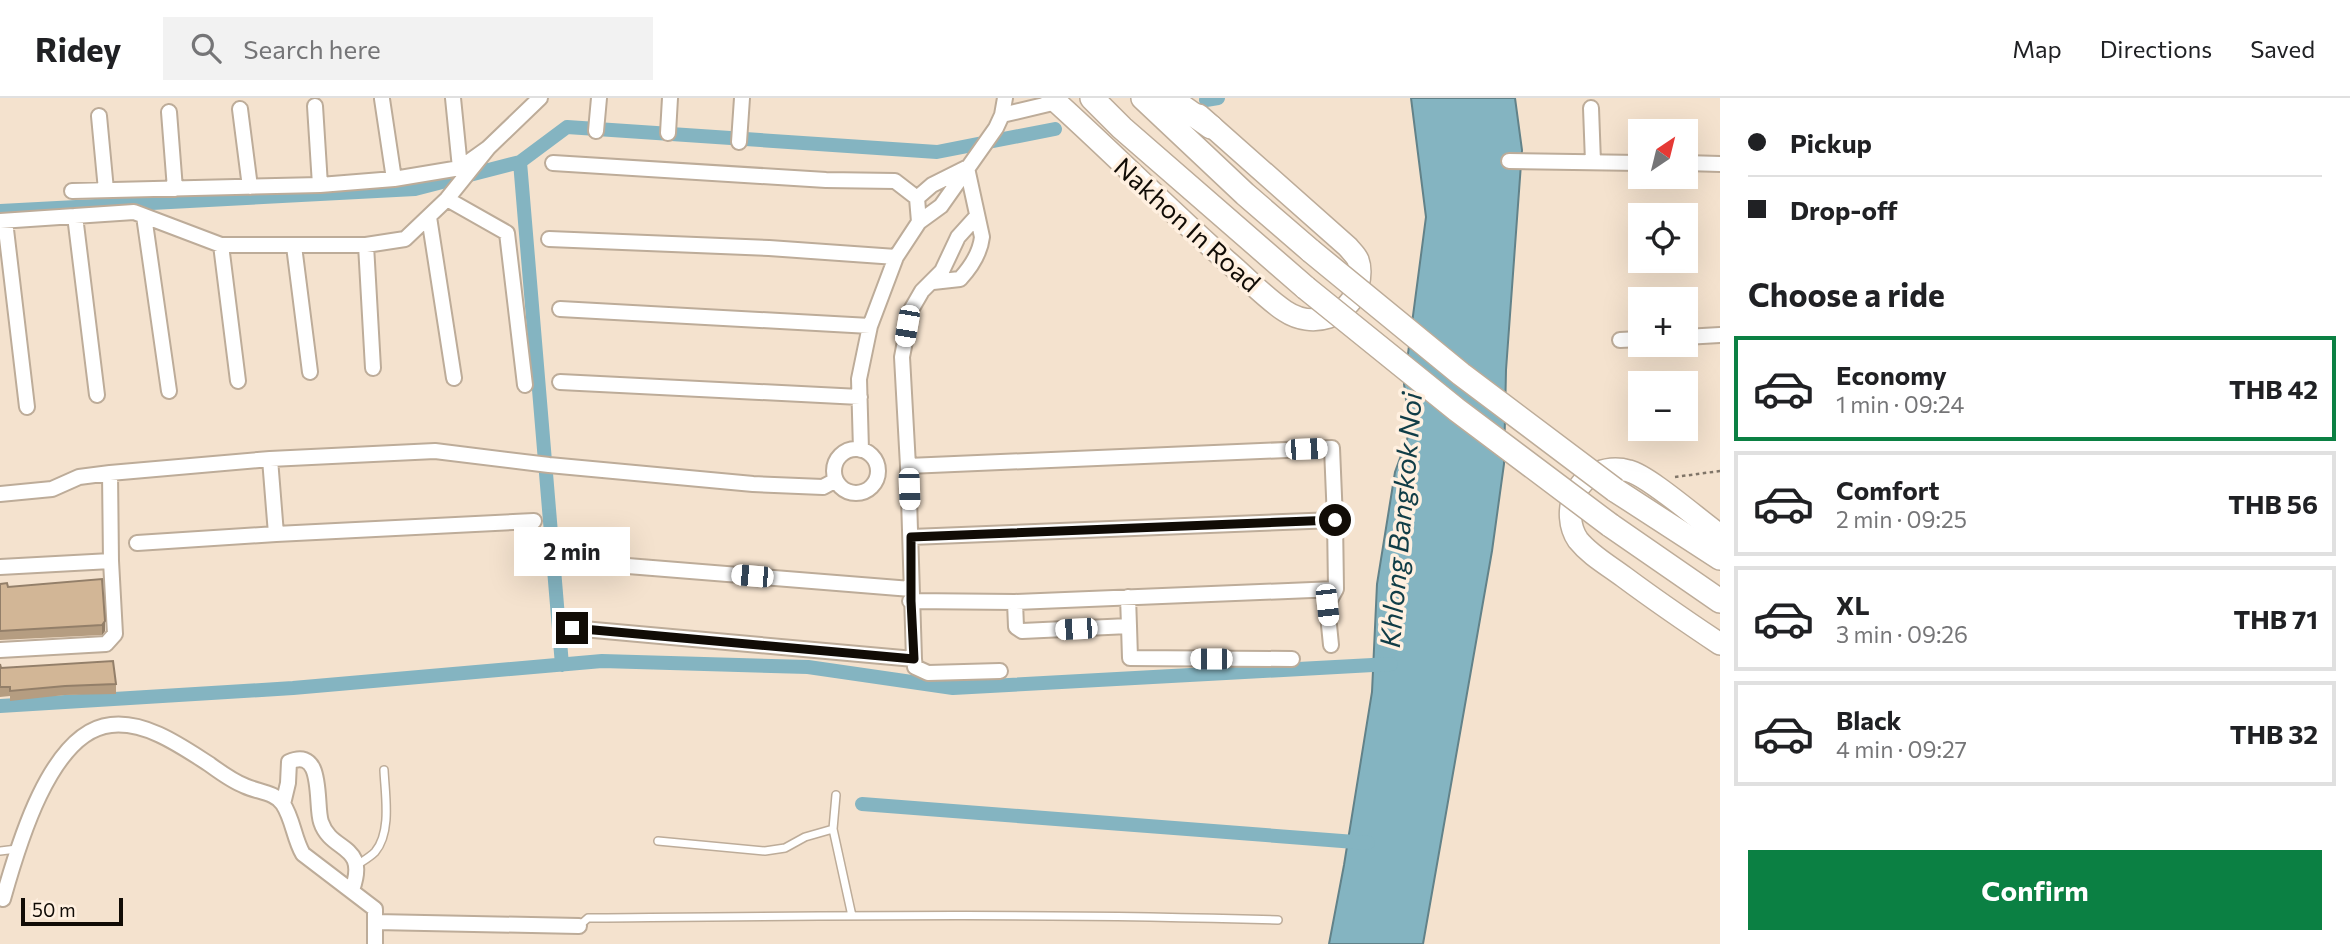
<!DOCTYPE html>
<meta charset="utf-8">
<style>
:root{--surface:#fff;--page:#f2f2f2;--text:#202124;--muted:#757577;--line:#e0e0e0;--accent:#0b8043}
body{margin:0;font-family:Commissioner,sans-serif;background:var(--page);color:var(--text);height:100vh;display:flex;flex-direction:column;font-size:26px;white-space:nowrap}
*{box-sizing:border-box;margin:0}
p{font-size:23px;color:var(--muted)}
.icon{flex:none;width:38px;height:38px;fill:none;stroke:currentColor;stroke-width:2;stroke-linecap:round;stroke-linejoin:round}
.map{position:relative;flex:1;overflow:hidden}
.side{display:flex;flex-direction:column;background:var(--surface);width:630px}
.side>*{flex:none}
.top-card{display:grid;align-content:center;height:154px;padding:0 28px;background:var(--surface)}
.needle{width:46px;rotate:35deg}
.fabs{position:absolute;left:1628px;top:21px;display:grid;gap:14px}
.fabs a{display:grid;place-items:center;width:70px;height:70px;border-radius:0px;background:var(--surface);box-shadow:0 7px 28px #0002;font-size:35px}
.scale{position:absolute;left:21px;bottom:18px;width:102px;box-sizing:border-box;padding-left:7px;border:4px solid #110c06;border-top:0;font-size:19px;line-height:24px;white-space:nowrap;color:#110c06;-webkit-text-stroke:5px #fff0e0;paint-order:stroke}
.end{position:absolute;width:32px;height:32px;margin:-16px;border:9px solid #110c06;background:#fff;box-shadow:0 0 0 4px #fff}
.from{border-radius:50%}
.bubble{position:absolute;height:49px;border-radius:0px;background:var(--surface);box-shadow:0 7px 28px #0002;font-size:23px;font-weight:700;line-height:49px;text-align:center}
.car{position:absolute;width:21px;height:42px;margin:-21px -10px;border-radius:9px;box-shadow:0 0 5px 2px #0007;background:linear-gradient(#fff 24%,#345 0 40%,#fff 0 76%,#345 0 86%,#fff 0)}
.top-card b{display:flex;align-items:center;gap:24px;height:66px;font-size:26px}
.top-card b+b{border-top:2px solid var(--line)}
.top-card i{width:18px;height:18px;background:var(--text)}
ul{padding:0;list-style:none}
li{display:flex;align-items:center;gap:21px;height:105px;margin:0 14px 10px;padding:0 14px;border:4px solid var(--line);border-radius:0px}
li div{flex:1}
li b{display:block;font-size:26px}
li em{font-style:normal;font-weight:700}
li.active{border-color:var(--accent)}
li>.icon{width:63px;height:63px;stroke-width:1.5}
h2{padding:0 28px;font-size:32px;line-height:84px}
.action{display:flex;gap:14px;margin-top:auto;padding:14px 28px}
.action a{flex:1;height:80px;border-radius:0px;background:var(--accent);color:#fff;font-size:28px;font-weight:700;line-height:80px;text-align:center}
header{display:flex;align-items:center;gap:42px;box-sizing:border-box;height:98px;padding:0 35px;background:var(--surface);border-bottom:2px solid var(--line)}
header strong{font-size:33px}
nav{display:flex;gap:38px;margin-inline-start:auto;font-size:24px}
.search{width:490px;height:63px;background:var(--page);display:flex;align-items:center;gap:18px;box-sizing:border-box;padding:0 24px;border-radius:0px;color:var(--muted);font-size:26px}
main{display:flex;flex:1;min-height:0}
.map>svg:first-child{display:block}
.water{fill:#84b4c1;stroke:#628289;stroke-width:2}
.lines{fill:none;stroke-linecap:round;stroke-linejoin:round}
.canal{stroke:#84b4c1;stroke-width:14}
.service-casing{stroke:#bdac99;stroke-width:10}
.minor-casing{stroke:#bdac99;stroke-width:18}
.secondary-casing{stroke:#bdac99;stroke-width:24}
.primary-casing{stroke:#bdac99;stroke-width:26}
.path{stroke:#807568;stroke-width:2.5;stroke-dasharray:3.5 3.5;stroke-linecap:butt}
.service{stroke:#fff;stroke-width:7}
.minor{stroke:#fff;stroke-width:14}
.secondary{stroke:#fff;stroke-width:21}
.primary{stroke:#fff;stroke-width:23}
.primary-bridge-casing{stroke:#bdac99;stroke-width:26;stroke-linecap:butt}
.primary-bridge{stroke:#fff;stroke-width:23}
.wall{fill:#b59d81}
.shaded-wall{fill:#937f69}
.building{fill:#d2b696;stroke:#937f69;stroke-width:2}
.route{stroke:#110c06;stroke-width:9}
.labels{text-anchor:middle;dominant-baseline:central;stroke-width:7;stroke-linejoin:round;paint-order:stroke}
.street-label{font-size:26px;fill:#110c06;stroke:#fff0e0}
.water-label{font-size:28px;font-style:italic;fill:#103d47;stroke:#fff0e0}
</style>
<header>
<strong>Ridey</strong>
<div class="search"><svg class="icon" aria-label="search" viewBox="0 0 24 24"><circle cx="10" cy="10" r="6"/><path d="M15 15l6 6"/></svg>Search here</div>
<nav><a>Map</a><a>Directions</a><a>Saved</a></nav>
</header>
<main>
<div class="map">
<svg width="1720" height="846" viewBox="0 0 1720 846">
<rect width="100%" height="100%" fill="#f4e2ce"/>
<path class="water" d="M 1411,0 L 1515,0 L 1522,52 L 1506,272 L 1504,366 L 1492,453 L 1423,846 L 1329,846 L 1344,767 L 1372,594 L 1377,486 L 1395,374 L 1410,333 L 1404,286 L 1426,119 Z"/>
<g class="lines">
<path class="canal" d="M 1206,2 L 1218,0
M 520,64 L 562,567
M 0,113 L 415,91 L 520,64 L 567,29 L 937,54 L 1055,31
M 0,608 L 293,590 L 602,563 L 808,569 L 953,590 L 1391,566
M 862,706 L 1368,745"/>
<g class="service-casing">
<path id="service" d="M 836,697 L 833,731 L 852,818
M 658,743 L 765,753 L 785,750 L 805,739 L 833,731
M 0,753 L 17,751
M 357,767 C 363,763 370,759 375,754 C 392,734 385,696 384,672
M 579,828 L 588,820 C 818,818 1048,815 1278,822"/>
</g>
<g class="minor-casing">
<path id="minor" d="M 453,0 L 460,70
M 382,1 L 394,81
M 315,8 L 320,87
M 1591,10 L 1593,64
M 240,11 L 250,89
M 169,14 L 175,91
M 1002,17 L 1057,4
M 99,18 L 106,92
M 596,33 L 599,0
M 668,35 L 670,0
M 739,44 L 742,0
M 1509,63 L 1640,65
M 553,65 L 826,82 L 895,83 L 917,100 L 919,124
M 1685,65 L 1720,66
M 72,93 L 320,87 L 394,81 L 460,70 L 488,50 L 540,0
M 917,100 L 932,87 L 966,70
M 447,101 L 507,135 L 525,287
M 75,118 L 97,297
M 144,118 L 169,293
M 429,119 L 454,280
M 0,123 L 134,114 L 221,147 L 366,147 L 405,141 L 447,101 L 488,50
M 5,123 L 27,309
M 549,141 L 769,150 L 896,159
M 221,147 L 238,283
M 366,147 L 373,270
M 294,148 L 310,274
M 933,184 L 960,181 C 971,169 980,156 982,139 L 967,70
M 560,211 L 870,228
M 1685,239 L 1720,237
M 1620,242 L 1640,241
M 560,284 L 860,299
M834 373a22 22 0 1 1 44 0a22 22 0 1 1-44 0Z
M 861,352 L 859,281 L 870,228 L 896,159 L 919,124 L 941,108 L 996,30 L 1002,17 L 1005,0
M 908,368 L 1332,350 L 1335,422 L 911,439
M 0,396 L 52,391 L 79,379 L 110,375 L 270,361 L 435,353 L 549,367 L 753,386 L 823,389 L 836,382
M 276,436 L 534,423
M 137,445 L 276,436 L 270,361
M 566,463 L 911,491
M 0,469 L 111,463
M 910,503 L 1015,504 L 1336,491 L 1335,422
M 1015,504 L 1016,529 L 1022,533 L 1129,528 L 1128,499
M 1129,528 L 1130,560 L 1292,561
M 572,530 L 914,561 L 908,368 L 902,259 L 911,212 L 922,193 L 942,173 L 958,139 L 977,118
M 1331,547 L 1327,507 L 1336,491
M 0,552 L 106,546 L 115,536 L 111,463 L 110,375
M 914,561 L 915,569 L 928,575 L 1000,573
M 283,706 L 288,685 L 289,664 C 325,648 315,707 321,724 C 331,755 369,745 352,792
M 3,801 C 17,751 50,633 111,627 C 146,623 181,648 209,666 C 220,674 232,683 245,688 C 258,694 275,694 283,706 C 293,721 294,741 303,756 L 375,811 L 375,846
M 376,824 L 579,828"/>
</g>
<g class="secondary-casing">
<path id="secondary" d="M 1052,0 C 1112,54 1168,111 1228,164 C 1247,180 1265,200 1285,213 C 1312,231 1349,220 1358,188 C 1360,180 1361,170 1358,162 C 1356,157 1351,153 1348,149 L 1199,17
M 1720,437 C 1700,423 1649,378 1629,373 C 1608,367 1584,376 1575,396 C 1568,410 1569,429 1578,442 C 1590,457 1608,467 1624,479 C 1655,502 1687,524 1720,546"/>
</g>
<g class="primary-casing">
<path id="primary" d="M 1092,0 L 1122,30 L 1306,190
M 1143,0 L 1245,96 L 1311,153
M 1170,0 L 1211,29
M 1615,392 L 1720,460
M 1610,427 L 1720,503"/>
</g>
<path class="path" d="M 1675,379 L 1720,373"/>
<use href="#service" class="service"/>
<use href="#minor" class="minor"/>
<use href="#secondary" class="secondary"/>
<use href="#primary" class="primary"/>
<g class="primary-bridge-casing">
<path id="primary-bridge" d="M 1311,153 L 1461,276 L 1615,392
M 1306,190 L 1457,312 L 1610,427"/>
</g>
<use href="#primary-bridge" class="primary-bridge"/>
</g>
<path class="wall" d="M 102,481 L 105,533 L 102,537 L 0,542 L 0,486 L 8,489 Z
M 0,566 L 1,570 L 116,586 L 116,596 L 65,597 L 10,603 L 10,598 L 0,599 Z"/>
<path class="shaded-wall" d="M 105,523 L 105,533 L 102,537 L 102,527 Z"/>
<path class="building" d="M 102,481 L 105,523 L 102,527 L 0,533 L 0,486 L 7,485 L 8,489 Z
M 113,563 L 116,586 L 65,588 L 10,593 L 10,589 L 0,589 L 0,566 L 1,570 Z"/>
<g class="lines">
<path class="route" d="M 572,530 L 914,561 L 911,503 L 911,439 L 1335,422"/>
</g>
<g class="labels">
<g class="street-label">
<text transform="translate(1188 126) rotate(42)">Nakhon In Road</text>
</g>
<g class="water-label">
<text transform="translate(1400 422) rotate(-85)">Khlong Bangkok Noi</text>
</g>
</g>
</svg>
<div class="fabs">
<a><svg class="needle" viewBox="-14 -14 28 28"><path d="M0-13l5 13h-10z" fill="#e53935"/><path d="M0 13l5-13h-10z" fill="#757577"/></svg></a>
<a><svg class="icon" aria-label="locate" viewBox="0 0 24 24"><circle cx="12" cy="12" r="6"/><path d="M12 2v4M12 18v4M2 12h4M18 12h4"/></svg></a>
<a>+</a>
<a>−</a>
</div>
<div class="scale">50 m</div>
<i class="end from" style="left:1335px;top:422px"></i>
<i class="end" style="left:572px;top:530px"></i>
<div class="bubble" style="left:514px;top:429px;width:116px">2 min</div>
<i class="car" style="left:907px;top:228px;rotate:190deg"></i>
<i class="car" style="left:1306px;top:351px;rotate:88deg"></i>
<i class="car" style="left:909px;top:391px;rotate:178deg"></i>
<i class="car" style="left:752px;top:478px;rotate:275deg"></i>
<i class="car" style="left:1327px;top:507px;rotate:174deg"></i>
<i class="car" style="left:1076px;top:531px;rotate:267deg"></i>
<i class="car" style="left:1211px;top:561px;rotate:270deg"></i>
</div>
<section class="side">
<div class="top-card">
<b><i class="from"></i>Pickup</b>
<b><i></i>Drop-off</b>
</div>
<h2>Choose a ride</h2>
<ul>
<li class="active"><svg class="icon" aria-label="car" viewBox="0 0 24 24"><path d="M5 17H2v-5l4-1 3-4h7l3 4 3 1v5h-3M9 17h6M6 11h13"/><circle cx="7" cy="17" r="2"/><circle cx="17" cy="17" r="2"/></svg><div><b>Economy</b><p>1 min · 09:24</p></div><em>THB 42</em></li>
<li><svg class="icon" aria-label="car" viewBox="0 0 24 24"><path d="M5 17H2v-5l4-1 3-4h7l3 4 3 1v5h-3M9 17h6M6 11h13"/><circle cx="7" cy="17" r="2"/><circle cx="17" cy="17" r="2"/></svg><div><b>Comfort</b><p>2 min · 09:25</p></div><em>THB 56</em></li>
<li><svg class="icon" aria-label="car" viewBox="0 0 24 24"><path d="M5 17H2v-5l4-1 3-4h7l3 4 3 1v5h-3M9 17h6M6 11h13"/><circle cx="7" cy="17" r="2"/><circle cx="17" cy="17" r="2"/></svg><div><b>XL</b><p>3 min · 09:26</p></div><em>THB 71</em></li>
<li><svg class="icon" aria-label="car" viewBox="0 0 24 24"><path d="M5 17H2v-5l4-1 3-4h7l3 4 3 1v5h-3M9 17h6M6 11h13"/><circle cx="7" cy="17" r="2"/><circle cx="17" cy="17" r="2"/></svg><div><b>Black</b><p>4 min · 09:27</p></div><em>THB 32</em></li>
</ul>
<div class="action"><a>Confirm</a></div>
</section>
</main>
